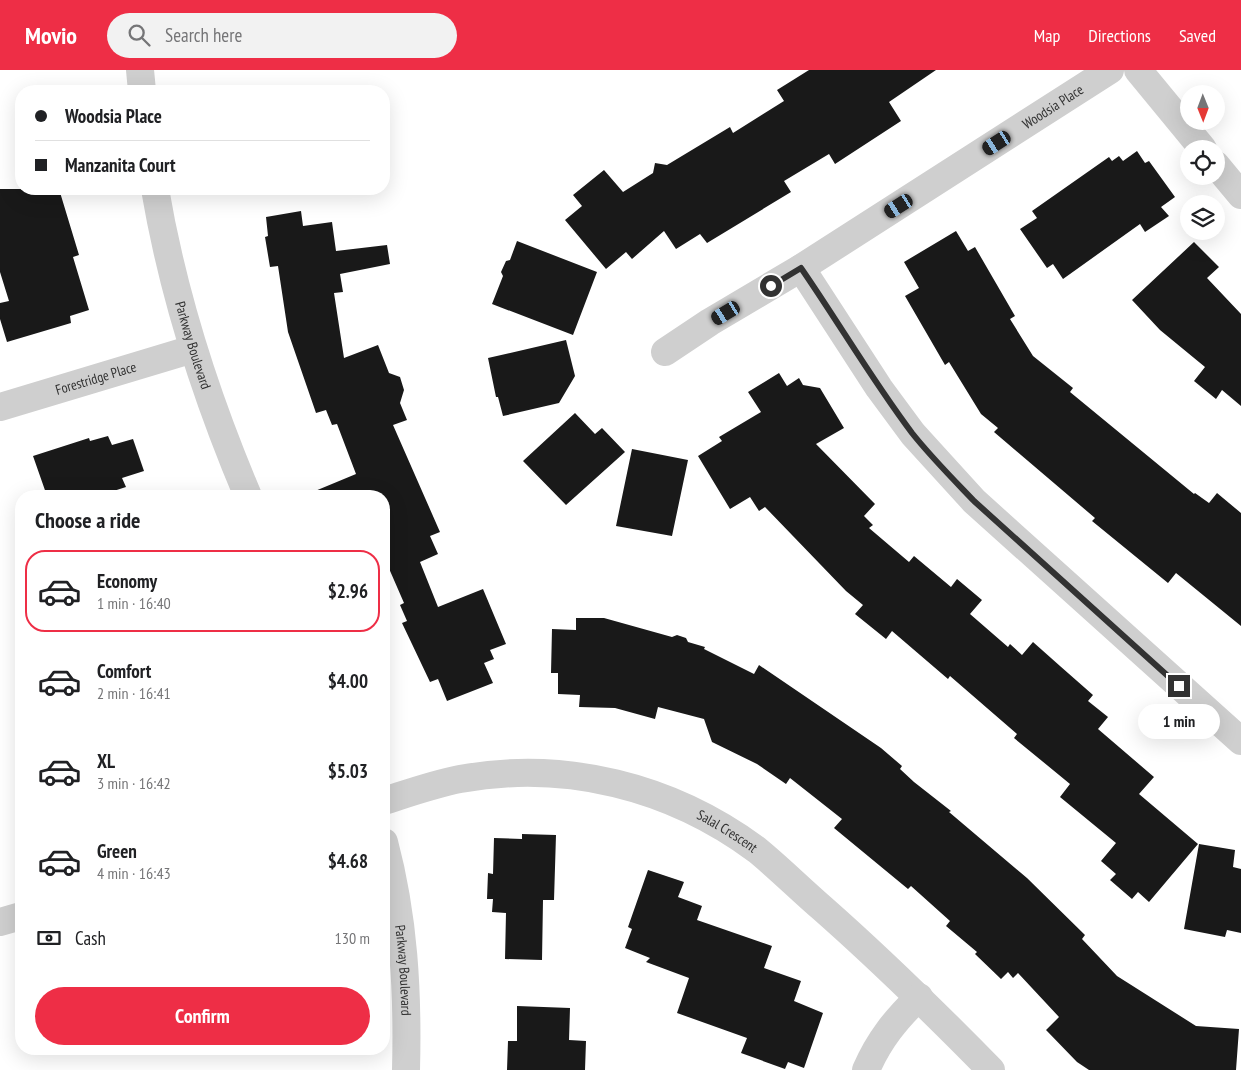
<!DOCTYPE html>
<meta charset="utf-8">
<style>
:root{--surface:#fff;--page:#f2f2f2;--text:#202124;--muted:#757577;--line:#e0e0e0;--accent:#ee2e46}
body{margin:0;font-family:"PT Sans Narrow",sans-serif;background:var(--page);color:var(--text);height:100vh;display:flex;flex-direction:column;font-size:19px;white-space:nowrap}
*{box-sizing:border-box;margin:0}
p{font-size:16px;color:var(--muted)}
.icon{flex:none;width:28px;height:28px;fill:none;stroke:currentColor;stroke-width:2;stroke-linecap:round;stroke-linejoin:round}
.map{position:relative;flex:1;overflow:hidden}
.details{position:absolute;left:15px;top:420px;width:375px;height:565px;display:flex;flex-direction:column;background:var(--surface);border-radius:20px;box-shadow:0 5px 20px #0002}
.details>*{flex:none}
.banner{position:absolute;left:15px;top:15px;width:375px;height:110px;border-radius:20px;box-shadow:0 5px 20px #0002;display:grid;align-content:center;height:110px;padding:0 20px;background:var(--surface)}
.needle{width:32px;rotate:179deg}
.fabs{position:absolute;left:1180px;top:15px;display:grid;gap:10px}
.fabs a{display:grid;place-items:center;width:45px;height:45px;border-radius:50%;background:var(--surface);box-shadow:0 5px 20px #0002;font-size:25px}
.end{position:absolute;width:22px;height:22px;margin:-11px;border:6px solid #323232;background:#fff;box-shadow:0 0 0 2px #fff}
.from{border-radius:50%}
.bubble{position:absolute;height:35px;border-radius:18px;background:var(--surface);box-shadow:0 5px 20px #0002;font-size:16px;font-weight:700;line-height:35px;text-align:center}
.car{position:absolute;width:15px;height:30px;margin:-15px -8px;border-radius:6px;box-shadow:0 0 4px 1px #0007;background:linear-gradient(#222 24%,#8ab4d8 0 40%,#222 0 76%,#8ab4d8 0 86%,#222 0)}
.banner b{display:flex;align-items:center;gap:18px;height:48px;font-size:19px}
.banner b+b{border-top:1px solid var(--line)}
.banner i{width:12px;height:12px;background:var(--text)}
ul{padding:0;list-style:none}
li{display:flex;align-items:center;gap:15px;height:82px;margin:0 10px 8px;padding:0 10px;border:2px solid transparent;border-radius:20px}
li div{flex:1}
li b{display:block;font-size:19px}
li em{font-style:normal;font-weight:700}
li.selected{border-color:var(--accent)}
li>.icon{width:45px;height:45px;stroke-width:1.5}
h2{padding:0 20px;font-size:22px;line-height:60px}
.pay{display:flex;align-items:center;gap:12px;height:55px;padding:0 20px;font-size:19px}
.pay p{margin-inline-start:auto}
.cta{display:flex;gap:10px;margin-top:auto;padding:10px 20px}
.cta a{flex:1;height:58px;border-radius:30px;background:var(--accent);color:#fff;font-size:20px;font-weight:700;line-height:58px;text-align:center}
header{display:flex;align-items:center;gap:30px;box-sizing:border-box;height:70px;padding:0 25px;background:var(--accent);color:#fff}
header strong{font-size:24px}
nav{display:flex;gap:28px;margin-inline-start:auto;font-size:18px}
.search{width:350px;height:45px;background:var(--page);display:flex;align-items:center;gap:12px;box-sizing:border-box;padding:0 18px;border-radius:28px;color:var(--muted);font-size:19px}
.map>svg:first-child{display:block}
.building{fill:#191919}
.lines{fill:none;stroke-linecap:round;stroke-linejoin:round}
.minor{stroke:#cfcfcf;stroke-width:28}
.route{stroke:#323232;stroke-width:6}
.labels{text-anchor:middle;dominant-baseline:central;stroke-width:5;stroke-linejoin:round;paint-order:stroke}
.street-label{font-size:14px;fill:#323232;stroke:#fff}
</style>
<header>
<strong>Movio</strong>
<div class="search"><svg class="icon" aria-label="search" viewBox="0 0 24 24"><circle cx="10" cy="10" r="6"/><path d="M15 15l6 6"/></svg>Search here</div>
<nav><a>Map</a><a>Directions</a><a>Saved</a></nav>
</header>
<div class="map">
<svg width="1241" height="1000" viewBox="0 0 1241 1000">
<rect width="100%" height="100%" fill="#fff"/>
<path class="building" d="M 809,0 L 936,0 L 889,32 L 901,51 L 835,94 L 829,84 L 784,111 L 791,122 L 707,173 L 700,164 L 676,179 L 664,161 L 632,189 L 626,182 L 606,199 L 565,150 L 582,136 L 573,125 L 604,100 L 623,122 L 653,103 L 655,93 L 667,95 L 730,57 L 733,63 L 784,31 L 777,20 Z
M 1137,81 L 1145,93 L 1149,91 L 1175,127 L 1161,137 L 1169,146 L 1145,162 L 1140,154 L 1063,209 L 1053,194 L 1047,198 L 1020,159 L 1037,148 L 1032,141 L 1109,87 L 1112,91 L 1119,86 L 1123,91 Z
M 0,119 L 59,119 L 79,185 L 73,187 L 89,240 L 70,246 L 71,253 L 7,272 L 0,249 L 0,233 L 9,231 L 0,202 Z
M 301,141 L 303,156 L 332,152 L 336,181 L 387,175 L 390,194 L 340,204 L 343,222 L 334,223 L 344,288 L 378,275 L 389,303 L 400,307 L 404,320 L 400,333 L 407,350 L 393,355 L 440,462 L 430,466 L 438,484 L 420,492 L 438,537 L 483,519 L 506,574 L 490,580 L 494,589 L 484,593 L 493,613 L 447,631 L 438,609 L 430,612 L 402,553 L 407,551 L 400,535 L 404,533 L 384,487 L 384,426 L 303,426 L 356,404 L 337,354 L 332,355 L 326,340 L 316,343 L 288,262 L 278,196 L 270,197 L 265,167 L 268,166 L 266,147 Z
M 956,161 L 968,181 L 975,177 L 1015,246 L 1010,249 L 1033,286 L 1073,318 L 1070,322 L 1194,424 L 1195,423 L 1209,433 L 1217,423 L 1241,443 L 1241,556 L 1176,503 L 1168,513 L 1092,451 L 1095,448 L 994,362 L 998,358 L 981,344 L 949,292 L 945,295 L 905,226 L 919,218 L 904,192 Z
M 517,171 L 597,202 L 573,265 L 492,234 L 503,206 L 501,202 L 506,191 L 510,190 Z
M 1194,172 L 1219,197 L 1207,208 L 1241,244 L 1241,336 L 1222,320 L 1216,329 L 1194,311 L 1205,297 L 1160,260 L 1132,230 Z
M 566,270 L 575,306 L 559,333 L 503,346 L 498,327 L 496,327 L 488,288 Z
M 779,303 L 787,316 L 799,308 L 803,315 L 820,318 L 844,358 L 816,374 L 875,434 L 864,446 L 873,455 L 869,458 L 909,492 L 914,486 L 951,517 L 957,509 L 982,530 L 970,544 L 1008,577 L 1010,574 L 1022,585 L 1033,572 L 1060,596 L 1093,625 L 1088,631 L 1108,647 L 1098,659 L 1154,707 L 1139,724 L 1198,774 L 1149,832 L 1138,822 L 1132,829 L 1110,810 L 1116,804 L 1101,791 L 1116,773 L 1060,727 L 1070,714 L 1014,668 L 1017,664 L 950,606 L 948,609 L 892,561 L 886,569 L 855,544 L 863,535 L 846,521 L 765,437 L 759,441 L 750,427 L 730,439 L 698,386 L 722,371 L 719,367 L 761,342 L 748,322 Z
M 575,343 L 595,364 L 602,358 L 625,382 L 566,435 L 523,391 Z
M 108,366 L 112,375 L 133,369 L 144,401 L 122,408 L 126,417 L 98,426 L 47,426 L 33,386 L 89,368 L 90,371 Z
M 632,379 L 688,390 L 672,466 L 616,456 Z
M 576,548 L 604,548 L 672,567 L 677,565 L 686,568 L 688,572 L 705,577 L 704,579 L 754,604 L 759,595 L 881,678 L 902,696 L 900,699 L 914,712 L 951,741 L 949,742 L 1027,808 L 1085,865 L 1082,869 L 1117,906 L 1196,956 L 1239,959 L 1236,1000 L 1089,1000 L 1077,992 L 1046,960 L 1059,947 L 1018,903 L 1013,908 L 1008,902 L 1001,909 L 975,884 L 977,882 L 946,856 L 950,851 L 911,816 L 908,819 L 834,758 L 842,749 L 790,708 L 786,714 L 757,694 L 712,672 L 704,649 L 658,637 L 655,649 L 615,638 L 579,637 L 580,625 L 558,624 L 558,603 L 551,603 L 552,559 L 576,560 Z
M 522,764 L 556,765 L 554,830 L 543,830 L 542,890 L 505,889 L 506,843 L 492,842 L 493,829 L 487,829 L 488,803 L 493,804 L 494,768 L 522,769 Z
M 1199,774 L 1235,780 L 1233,797 L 1241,799 L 1241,863 L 1227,860 L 1225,867 L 1184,859 Z
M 648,800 L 684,812 L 678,827 L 702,836 L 697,850 L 772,876 L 764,898 L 801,911 L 794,931 L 823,943 L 804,998 L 788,992 L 785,999 L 741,983 L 747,968 L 677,943 L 689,908 L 646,892 L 650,888 L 625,878 L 632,859 L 628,857 Z
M 517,936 L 570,938 L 569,970 L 586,971 L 585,1000 L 507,1000 L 508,971 L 517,971 Z"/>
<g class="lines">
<g class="minor">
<path d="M 140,0 L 142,21"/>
<path d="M 1138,0 L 1203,79"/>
<path d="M 1216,95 L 1241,125"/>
<path id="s1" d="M 155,119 C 173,225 206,327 248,426"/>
<path d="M 801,198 L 879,318 L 913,364 L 974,431 L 1241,671"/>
<path id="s2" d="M 665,282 L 710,252 L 801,198 L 1110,0"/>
<path id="s3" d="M 0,337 L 193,279"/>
<path id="s4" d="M 384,731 C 409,723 434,714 460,709 C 565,690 671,716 757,780 C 779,798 800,819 822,838 C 881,890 936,944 991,1000"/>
<path id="s5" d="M 384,772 C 404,847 408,922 406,1000"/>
<path d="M 0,852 L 21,846"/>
<path d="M 866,1000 C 879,970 896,949 919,927"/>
</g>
</g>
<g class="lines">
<path class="route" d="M 771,216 L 801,198 C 839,253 872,310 912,363 C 931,387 953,409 974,431 L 1179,616"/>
</g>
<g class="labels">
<g class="street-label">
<text stroke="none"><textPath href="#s2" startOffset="459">Woodsia Place</textPath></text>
<text stroke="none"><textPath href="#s1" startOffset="161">Parkway Boulevard</textPath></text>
<text stroke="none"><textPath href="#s3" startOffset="100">Forestridge Place</textPath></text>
<text stroke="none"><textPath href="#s4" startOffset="358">Salal Crescent</textPath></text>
<text stroke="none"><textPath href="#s5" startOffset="130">Parkway Boulevard</textPath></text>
</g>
</g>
</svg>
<div class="fabs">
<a><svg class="needle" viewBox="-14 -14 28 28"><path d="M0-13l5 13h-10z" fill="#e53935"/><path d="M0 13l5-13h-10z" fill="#757577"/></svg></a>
<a><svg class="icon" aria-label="locate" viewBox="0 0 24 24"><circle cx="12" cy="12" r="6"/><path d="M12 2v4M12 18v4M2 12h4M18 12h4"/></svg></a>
<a><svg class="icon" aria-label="layers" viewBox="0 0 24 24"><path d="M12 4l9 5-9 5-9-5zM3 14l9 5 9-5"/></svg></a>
</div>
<i class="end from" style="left:771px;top:216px"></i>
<i class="end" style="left:1179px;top:616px"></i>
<div class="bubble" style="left:1138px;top:634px;width:82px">1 min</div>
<i class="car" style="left:997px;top:73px;rotate:237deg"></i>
<i class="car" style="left:899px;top:136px;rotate:238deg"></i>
<i class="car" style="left:726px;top:243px;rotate:239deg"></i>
<div class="banner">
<b><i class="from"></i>Woodsia Place</b>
<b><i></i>Manzanita Court</b>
</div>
<section class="details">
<h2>Choose a ride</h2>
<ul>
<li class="selected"><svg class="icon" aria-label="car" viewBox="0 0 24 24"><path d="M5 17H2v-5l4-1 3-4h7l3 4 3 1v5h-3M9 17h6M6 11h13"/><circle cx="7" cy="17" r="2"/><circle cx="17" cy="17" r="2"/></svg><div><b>Economy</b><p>1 min · 16:40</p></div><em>$2.96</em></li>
<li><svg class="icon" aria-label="car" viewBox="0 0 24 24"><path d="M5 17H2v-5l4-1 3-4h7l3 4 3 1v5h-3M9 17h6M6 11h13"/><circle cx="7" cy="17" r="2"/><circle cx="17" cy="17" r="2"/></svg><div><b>Comfort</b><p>2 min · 16:41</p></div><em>$4.00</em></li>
<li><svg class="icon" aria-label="car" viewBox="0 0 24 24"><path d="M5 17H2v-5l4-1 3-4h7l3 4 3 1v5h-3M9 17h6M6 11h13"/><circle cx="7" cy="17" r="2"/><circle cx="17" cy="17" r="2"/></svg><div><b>XL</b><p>3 min · 16:42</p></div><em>$5.03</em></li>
<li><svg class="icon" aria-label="car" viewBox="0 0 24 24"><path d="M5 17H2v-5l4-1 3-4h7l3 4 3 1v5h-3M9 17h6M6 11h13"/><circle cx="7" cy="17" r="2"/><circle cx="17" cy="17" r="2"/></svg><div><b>Green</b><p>4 min · 16:43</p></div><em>$4.68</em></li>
</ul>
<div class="pay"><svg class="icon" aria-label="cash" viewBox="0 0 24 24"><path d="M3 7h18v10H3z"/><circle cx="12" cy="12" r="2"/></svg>Cash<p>130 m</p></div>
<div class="cta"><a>Confirm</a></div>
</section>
</div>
